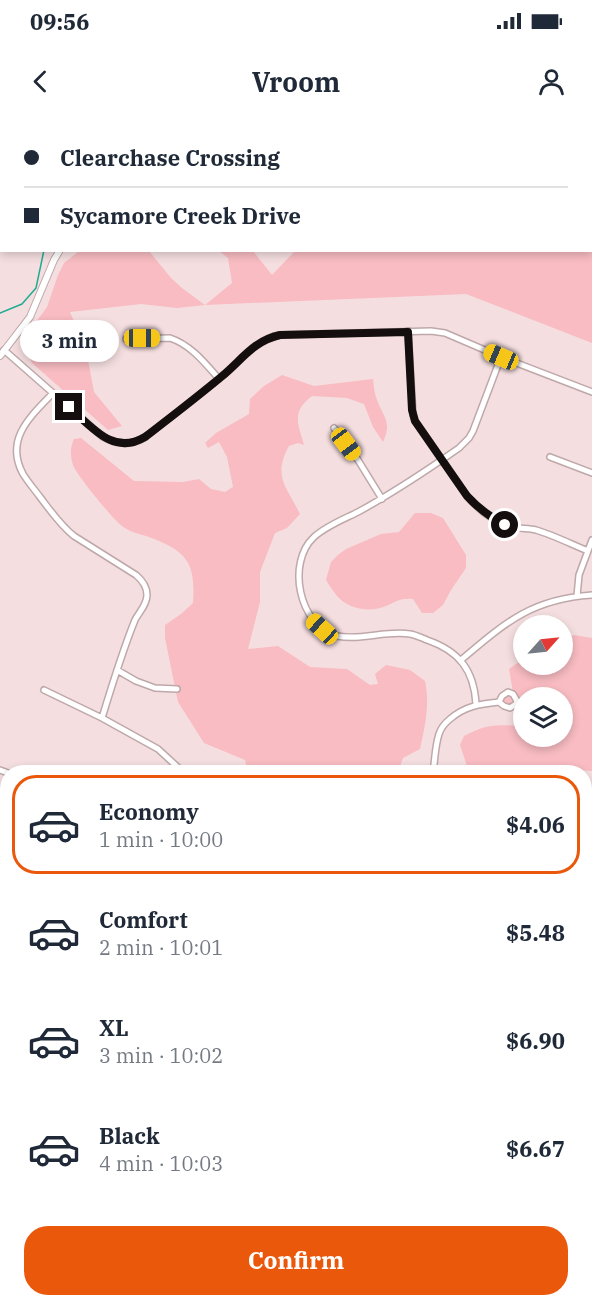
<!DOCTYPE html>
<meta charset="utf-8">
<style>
:root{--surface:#fff;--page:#f6f6f7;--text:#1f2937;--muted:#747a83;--line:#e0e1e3;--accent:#ea580c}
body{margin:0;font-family:"IBM Plex Serif",serif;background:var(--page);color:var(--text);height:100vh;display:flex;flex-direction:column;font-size:22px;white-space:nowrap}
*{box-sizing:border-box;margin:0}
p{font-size:20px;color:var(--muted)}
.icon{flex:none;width:33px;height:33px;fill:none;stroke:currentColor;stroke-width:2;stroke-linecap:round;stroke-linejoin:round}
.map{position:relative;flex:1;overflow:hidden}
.sheet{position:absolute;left:0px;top:645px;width:592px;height:542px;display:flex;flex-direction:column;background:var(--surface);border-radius:24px 24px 0 0;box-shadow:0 3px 9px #0003}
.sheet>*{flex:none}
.guide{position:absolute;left:0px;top:0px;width:592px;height:132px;box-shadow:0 3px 9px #0003;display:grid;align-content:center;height:132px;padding:0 24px;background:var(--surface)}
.needle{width:39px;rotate:63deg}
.tools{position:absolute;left:513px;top:495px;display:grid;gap:12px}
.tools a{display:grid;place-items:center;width:60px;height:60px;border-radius:50%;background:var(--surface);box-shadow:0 3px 9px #0003;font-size:30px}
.end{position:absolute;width:27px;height:27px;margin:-14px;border:8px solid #150e0e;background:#fff;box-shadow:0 0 0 3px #fff}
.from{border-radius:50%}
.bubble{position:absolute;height:42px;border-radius:21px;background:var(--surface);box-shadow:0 3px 9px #0003;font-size:20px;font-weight:800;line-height:42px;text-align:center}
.car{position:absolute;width:18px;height:36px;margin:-18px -9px;border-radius:8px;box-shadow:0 0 4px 2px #0007;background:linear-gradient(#f5c518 24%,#345 0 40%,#f5c518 0 76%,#345 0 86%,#f5c518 0)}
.guide b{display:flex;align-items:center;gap:21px;height:57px;font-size:22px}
.guide b+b{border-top:2px solid var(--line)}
.guide i{width:15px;height:15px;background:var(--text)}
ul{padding:10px 0 0;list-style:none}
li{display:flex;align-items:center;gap:18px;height:99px;margin:0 12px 9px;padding:0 12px;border:3px solid transparent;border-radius:24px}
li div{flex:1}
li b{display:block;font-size:22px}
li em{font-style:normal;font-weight:800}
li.active{border-color:var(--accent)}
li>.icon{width:54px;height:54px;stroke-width:1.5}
.button{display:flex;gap:12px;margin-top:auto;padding:12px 24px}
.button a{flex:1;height:69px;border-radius:24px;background:var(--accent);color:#fff;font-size:24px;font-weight:800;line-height:69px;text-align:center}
.status{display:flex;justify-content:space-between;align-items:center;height:42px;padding:0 30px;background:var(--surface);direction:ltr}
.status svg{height:16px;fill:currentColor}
header{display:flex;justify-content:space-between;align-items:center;height:78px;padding:0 24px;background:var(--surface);font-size:27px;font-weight:800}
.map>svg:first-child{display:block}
.green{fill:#f8bcc2;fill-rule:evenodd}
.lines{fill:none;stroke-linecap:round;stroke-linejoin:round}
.stream{stroke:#1eac91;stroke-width:1.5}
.minor-casing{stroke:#bea8aa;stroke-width:8}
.major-casing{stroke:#bea8aa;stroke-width:8}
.minor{stroke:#fff;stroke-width:5}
.major{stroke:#fff;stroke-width:6}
.route{stroke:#150e0e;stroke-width:8}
</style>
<div class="status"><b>09:56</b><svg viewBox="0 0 49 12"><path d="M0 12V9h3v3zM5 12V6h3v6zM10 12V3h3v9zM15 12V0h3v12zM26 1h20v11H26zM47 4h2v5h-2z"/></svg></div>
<header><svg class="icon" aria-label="back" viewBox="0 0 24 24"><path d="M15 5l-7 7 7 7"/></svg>Vroom<svg class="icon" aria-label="person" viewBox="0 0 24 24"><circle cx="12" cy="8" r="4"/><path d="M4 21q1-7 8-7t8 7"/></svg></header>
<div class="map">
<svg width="592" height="1186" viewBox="0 0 592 1186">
<rect width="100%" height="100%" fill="#f5dee0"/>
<path class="green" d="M 592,81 L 592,223 L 466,174 L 205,185 L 177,188 L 141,184 L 70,192 L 86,229 L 94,272 L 122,306 L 108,310 L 32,243 L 22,221 L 47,187 L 58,155 L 64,143 L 79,131 L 149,131 L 171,158 L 182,168 L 205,185 L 232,163 L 228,138 L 219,131 L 253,131 L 272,155 L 294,132 L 292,131 L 591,130 Z
M 282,255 L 314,266 L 373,259 C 374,266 374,273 377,280 C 384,298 392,302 383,322 L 373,307 L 364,284 L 347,278 L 312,276 C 291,292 298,303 304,325 L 298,323 L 289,326 C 272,357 287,367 300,394 L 287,408 L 275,413 L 260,452 L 260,482 L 248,529 L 278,526 L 310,547 L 347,549 L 370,565 L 378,564 L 375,554 L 386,545 L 410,550 L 425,561 C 430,584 425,606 420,629 L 403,638 L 398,652 L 248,652 L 245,640 L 204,623 L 178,582 L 165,518 L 165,505 L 181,494 L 193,483 C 196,440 185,430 146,416 C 139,414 131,412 125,408 C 116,404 76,354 73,345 C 70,335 70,328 74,319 L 81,318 L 134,361 L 183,362 L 199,359 L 211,369 L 225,372 L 233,367 L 227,337 L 219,322 L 208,328 L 205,323 L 216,313 L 249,294 L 250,279 L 264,266 Z
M 415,393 L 431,393 L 443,398 L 466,435 L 466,448 L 451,470 L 443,485 L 433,493 L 422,493 L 413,479 C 399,478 398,481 386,486 C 370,493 348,489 337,476 C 333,471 329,465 326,460 L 331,442 L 338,435 L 346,429 L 381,414 L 399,412 Z
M 574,515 L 592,518 L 592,651 L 564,649 L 559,651 L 558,652 L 469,652 L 460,625 L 464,616 C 485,605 494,604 518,606 L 514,582 L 509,585 L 502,580 L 508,576 L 514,578 L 509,549 L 523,539 L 524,544 L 562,544 L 563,520 ZM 524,578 L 562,578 L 562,616 L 524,616 Z
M 585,688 L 592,692 L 592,1015 L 585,1015 Z
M 587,1084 L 592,1084 L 592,1186 L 566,1186 L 560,1179 L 585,1179 L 585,1087 Z
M 176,1179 L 244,1179 L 243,1186 L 173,1186 Z"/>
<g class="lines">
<path class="stream" d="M 168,2 L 168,0
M 0,193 L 22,184 L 36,168 L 44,130"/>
<g class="minor-casing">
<path id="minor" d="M 575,0 L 577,2
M 591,13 L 592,14
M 408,211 L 413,295 L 415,301 L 467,376 C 479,390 494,403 513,407 C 520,409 528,408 536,410 C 553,415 571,424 588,431
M 126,219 L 170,218 C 191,225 205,243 219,259
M 4,230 L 103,317 C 118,325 130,326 145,317 C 170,298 195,278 220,258 C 240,242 253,220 280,215 L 431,211 L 445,213 L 501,237 L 592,272
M 53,273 C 31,296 4,319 23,354 C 28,362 34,369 40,377 C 50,390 60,405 74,416 L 136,455 C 142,460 147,467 147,475 C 147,485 139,492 135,500 C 122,532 112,565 102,598
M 334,308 L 358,340 L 382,379
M 550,337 L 592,353
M 577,476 L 579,455 L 592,420
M 461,540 C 505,503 531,479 592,475
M 117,550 L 136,561 L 155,568 L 177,569
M 44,570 L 102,598 L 158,629 L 183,652
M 476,584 C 474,550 459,531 427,520 C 422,518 416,515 410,514 C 386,510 361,521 337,516 C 299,506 286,443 314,417 C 326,406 344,399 358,392 C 393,373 426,351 459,328 L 469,318 L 473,311 L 501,237
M 0,650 L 8,653
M 433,652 C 435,640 435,626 439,614 C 441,608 445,603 450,599 C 465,586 480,584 499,582 L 504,586 L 510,588 L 516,584 L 517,581 L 513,574 L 508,572 L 502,576 L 499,582
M 0,728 L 8,731
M 0,827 L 8,829
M 0,979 L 8,984
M 0,1066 L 8,1063
M 95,1179 L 107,1186
M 398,1179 L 400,1186
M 118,1186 L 122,1179
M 493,1186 L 494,1179"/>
</g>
<g class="major-casing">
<path id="major" d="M 176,2 L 176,0
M 0,236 L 30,197 L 54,140 L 60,130"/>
</g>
<use href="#minor" class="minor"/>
<use href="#major" class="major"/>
</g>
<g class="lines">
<path class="route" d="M 69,287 C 92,307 113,336 145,317 C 171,297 196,278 221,257 C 242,240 253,221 280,215 L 408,212 L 412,290 L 415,301 L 467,376 C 478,388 490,397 505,405"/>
</g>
</svg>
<div class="tools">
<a><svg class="needle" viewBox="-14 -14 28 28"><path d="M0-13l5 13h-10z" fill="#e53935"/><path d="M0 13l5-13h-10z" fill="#747a83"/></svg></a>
<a><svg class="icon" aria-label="layers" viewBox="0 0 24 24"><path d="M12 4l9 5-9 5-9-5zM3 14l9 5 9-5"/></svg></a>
</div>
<i class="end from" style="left:505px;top:405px"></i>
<i class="end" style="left:69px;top:287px"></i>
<div class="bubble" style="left:20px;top:200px;width:99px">3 min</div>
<i class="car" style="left:142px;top:218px;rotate:90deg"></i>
<i class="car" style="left:501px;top:237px;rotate:293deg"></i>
<i class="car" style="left:346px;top:324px;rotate:143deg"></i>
<i class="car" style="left:322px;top:509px;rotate:312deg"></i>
<div class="guide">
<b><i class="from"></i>Clearchase Crossing</b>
<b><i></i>Sycamore Creek Drive</b>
</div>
<section class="sheet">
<ul>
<li class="active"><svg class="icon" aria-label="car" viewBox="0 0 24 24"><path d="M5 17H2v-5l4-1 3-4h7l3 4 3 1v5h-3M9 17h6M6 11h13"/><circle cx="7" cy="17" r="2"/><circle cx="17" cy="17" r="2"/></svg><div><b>Economy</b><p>1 min · 10:00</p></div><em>$4.06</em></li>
<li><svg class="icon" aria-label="car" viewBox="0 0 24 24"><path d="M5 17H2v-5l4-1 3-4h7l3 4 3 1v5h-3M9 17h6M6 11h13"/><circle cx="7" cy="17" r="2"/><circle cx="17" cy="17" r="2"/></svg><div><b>Comfort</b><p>2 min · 10:01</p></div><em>$5.48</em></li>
<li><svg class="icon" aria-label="car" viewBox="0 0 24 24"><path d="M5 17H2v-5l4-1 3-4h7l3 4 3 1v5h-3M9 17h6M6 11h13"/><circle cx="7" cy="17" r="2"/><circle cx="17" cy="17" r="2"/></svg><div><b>XL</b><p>3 min · 10:02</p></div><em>$6.90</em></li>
<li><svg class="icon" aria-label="car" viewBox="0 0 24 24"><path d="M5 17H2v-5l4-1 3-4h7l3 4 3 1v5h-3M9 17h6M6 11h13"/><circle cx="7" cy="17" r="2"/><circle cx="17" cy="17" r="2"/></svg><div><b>Black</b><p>4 min · 10:03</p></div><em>$6.67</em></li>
</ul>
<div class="button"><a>Confirm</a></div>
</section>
</div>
